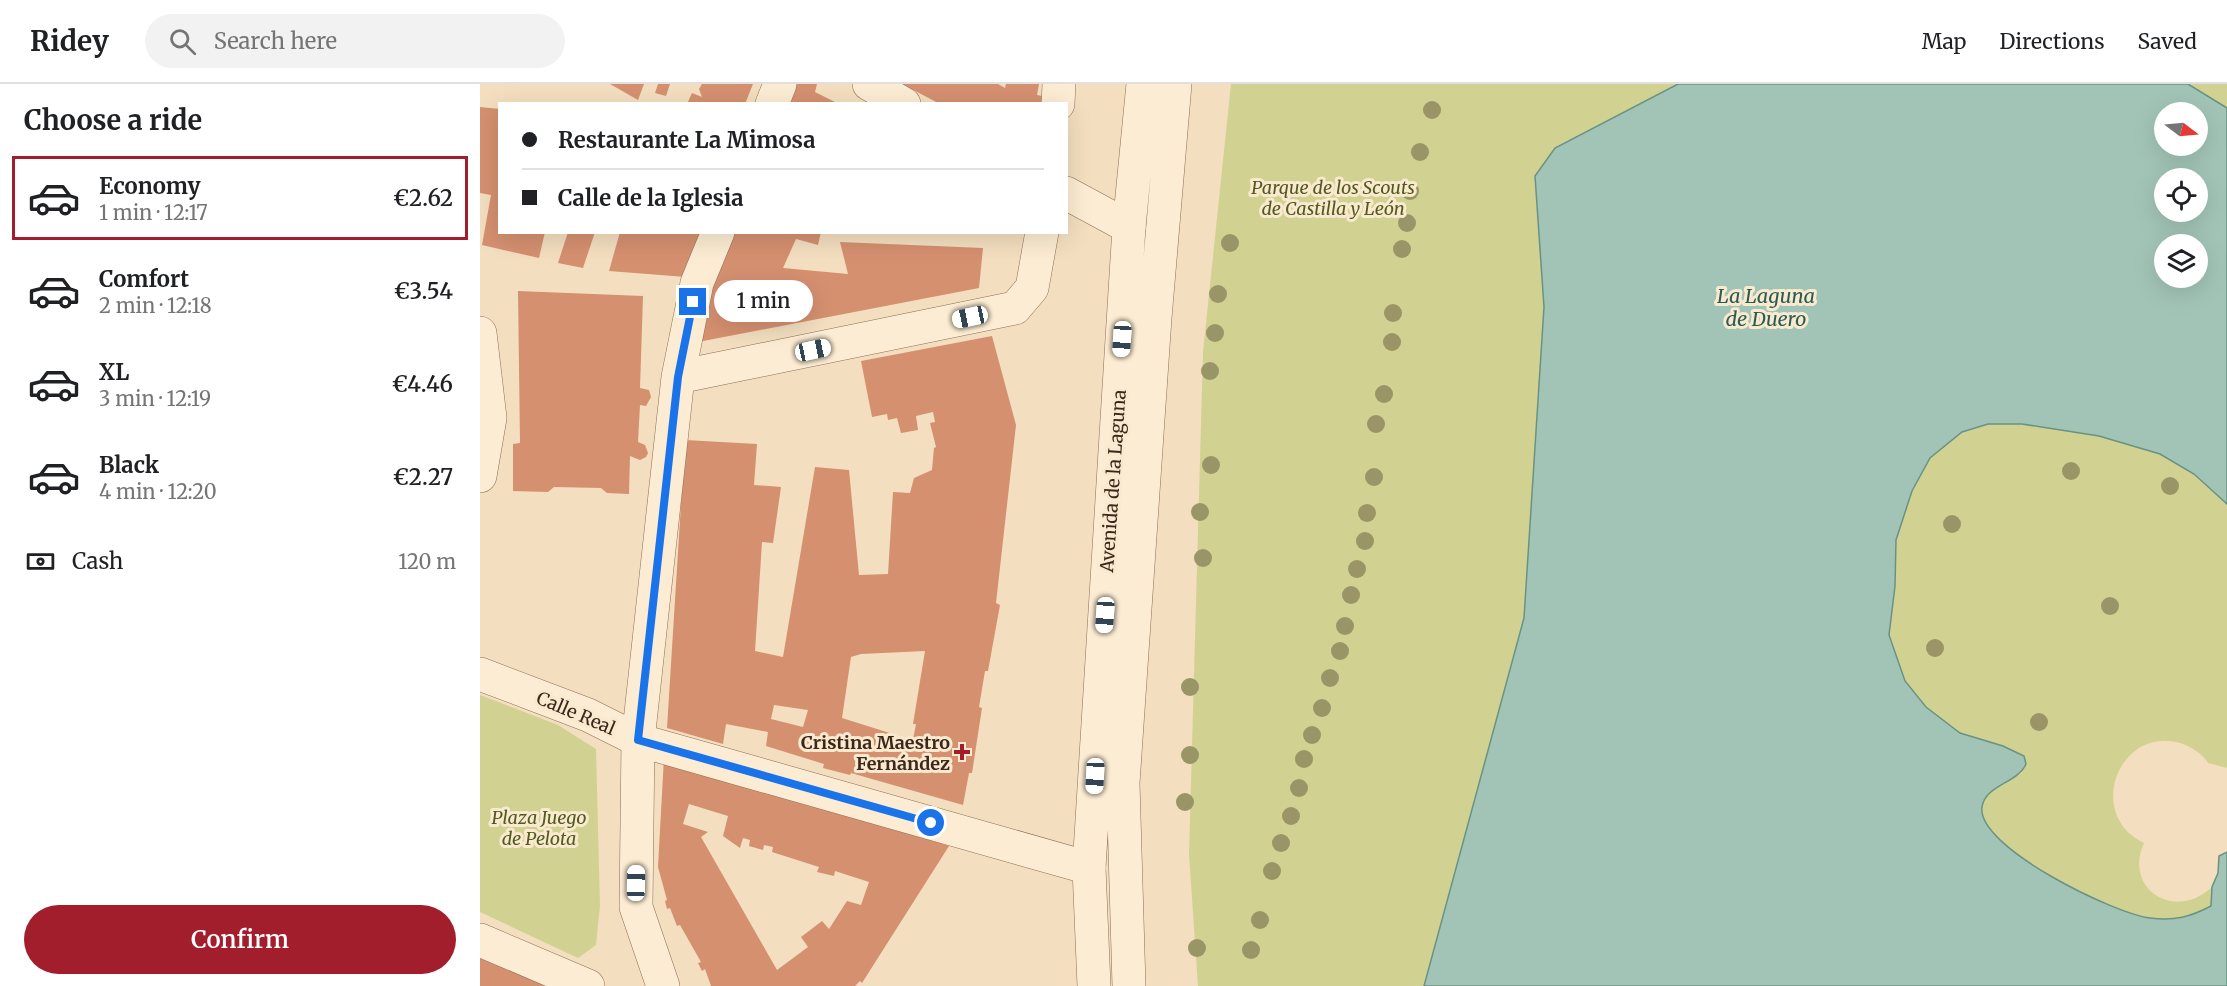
<!DOCTYPE html>
<meta charset="utf-8">
<style>
:root{--surface:#fff;--page:#f2f2f2;--text:#202124;--muted:#757577;--line:#e0e0e0;--accent:#a31e2d}
body{margin:0;font-family:Merriweather,serif;background:var(--page);color:var(--text);height:100vh;display:flex;flex-direction:column;font-size:22px;white-space:nowrap}
*{box-sizing:border-box;margin:0}
p{font-size:20px;color:var(--muted)}
.icon{flex:none;width:33px;height:33px;fill:none;stroke:currentColor;stroke-width:2;stroke-linecap:round;stroke-linejoin:round}
.map{position:relative;flex:1;overflow:hidden}
.details{display:flex;flex-direction:column;background:var(--surface);width:480px}
.details>*{flex:none}
.hud{position:absolute;left:18px;top:18px;width:570px;height:132px;border-radius:0px;box-shadow:0 6px 24px #0002;display:grid;align-content:center;height:132px;padding:0 24px;background:var(--surface)}
.needle{width:39px;rotate:106deg}
.fabs{position:absolute;left:1674px;top:18px;display:grid;gap:12px}
.fabs a{display:grid;place-items:center;width:54px;height:54px;border-radius:50%;background:var(--surface);box-shadow:0 6px 24px #0002;font-size:30px}
.end{position:absolute;width:27px;height:27px;margin:-14px;border:8px solid #1a73e8;background:#fff;box-shadow:0 0 0 3px #fff}
.from{border-radius:50%}
.bubble{position:absolute;height:42px;border-radius:21px;background:var(--surface);box-shadow:0 6px 24px #0002;font-size:20px;font-weight:600;line-height:42px;text-align:center}
.car{position:absolute;width:18px;height:36px;margin:-18px -9px;border-radius:8px;box-shadow:0 0 4px 2px #0007;background:linear-gradient(#fff 24%,#345 0 40%,#fff 0 76%,#345 0 86%,#fff 0)}
.hud b{display:flex;align-items:center;gap:21px;height:57px;font-size:22px}
.hud b+b{border-top:2px solid var(--line)}
.hud i{width:15px;height:15px;background:var(--text)}
ul{padding:0;list-style:none}
li{display:flex;align-items:center;gap:18px;height:84px;margin:0 12px 9px;padding:0 12px;border:3px solid transparent;border-radius:0px}
li div{flex:1}
li b{display:block;font-size:22px}
li em{font-style:normal;font-weight:600}
li.active{border-color:var(--accent)}
li>.icon{width:54px;height:54px;stroke-width:1.5}
h2{padding:0 24px;font-size:27px;line-height:72px}
.pay{display:flex;align-items:center;gap:15px;height:66px;padding:0 24px;font-size:22px}
.pay p{margin-inline-start:auto}
.action{display:flex;gap:12px;margin-top:auto;padding:12px 24px}
.action a{flex:1;height:69px;border-radius:36px;background:var(--accent);color:#fff;font-size:24px;font-weight:600;line-height:69px;text-align:center}
header{display:flex;align-items:center;gap:36px;box-sizing:border-box;height:84px;padding:0 30px;background:var(--surface);border-bottom:2px solid var(--line)}
header strong{font-size:28px}
nav{display:flex;gap:33px;margin-inline-start:auto;font-size:21px}
.search{width:420px;height:54px;background:var(--page);display:flex;align-items:center;gap:15px;box-sizing:border-box;padding:0 21px;border-radius:33px;color:var(--muted);font-size:22px}
main{display:flex;flex:1;min-height:0}
.map>svg:first-child{display:block}
.green{fill:#d1d291}
.water{fill:#a2c4b7;stroke:#689384;stroke-width:1.5;fill-rule:evenodd}
.building{fill:#d59070;fill-rule:evenodd}
.lines{fill:none;stroke-linecap:round;stroke-linejoin:round}
.minor-casing{stroke:#8d6d55;stroke-width:34}
.tertiary-casing{stroke:#8d6d55;stroke-width:34}
.minor{stroke:#fcecd3;stroke-width:33}
.tertiary{stroke:#fcecd3;stroke-width:33}
.tree{fill:#9a9567}
.route{stroke:#1a73e8;stroke-width:8}
.poi-dot{fill:#a31e2d;stroke:#f9e9cf;stroke-width:2}
.labels{text-anchor:middle;dominant-baseline:central;stroke-width:6;stroke-linejoin:round;paint-order:stroke}
.park-label{font-size:18px;font-style:italic;fill:#515a1f;stroke:#f9e9cf}
.street-label{font-size:18px;fill:#3b271b;stroke:#f9e9cf}
.poi-label{font-size:18px;font-weight:bold;fill:#3b271b;stroke:#f9e9cf;text-anchor:end}
.water-label{font-size:20px;font-style:italic;fill:#295d54;stroke:#f9e9cf}
</style>
<header>
<strong>Ridey</strong>
<div class="search"><svg class="icon" aria-label="search" viewBox="0 0 24 24"><circle cx="10" cy="10" r="6"/><path d="M15 15l6 6"/></svg>Search here</div>
<nav><a>Map</a><a>Directions</a><a>Saved</a></nav>
</header>
<main>
<section class="details">
<h2>Choose a ride</h2>
<ul>
<li class="active"><svg class="icon" aria-label="car" viewBox="0 0 24 24"><path d="M5 17H2v-5l4-1 3-4h7l3 4 3 1v5h-3M9 17h6M6 11h13"/><circle cx="7" cy="17" r="2"/><circle cx="17" cy="17" r="2"/></svg><div><b>Economy</b><p>1 min · 12:17</p></div><em>€2.62</em></li>
<li><svg class="icon" aria-label="car" viewBox="0 0 24 24"><path d="M5 17H2v-5l4-1 3-4h7l3 4 3 1v5h-3M9 17h6M6 11h13"/><circle cx="7" cy="17" r="2"/><circle cx="17" cy="17" r="2"/></svg><div><b>Comfort</b><p>2 min · 12:18</p></div><em>€3.54</em></li>
<li><svg class="icon" aria-label="car" viewBox="0 0 24 24"><path d="M5 17H2v-5l4-1 3-4h7l3 4 3 1v5h-3M9 17h6M6 11h13"/><circle cx="7" cy="17" r="2"/><circle cx="17" cy="17" r="2"/></svg><div><b>XL</b><p>3 min · 12:19</p></div><em>€4.46</em></li>
<li><svg class="icon" aria-label="car" viewBox="0 0 24 24"><path d="M5 17H2v-5l4-1 3-4h7l3 4 3 1v5h-3M9 17h6M6 11h13"/><circle cx="7" cy="17" r="2"/><circle cx="17" cy="17" r="2"/></svg><div><b>Black</b><p>4 min · 12:20</p></div><em>€2.27</em></li>
</ul>
<div class="pay"><svg class="icon" aria-label="cash" viewBox="0 0 24 24"><path d="M3 7h18v10H3z"/><circle cx="12" cy="12" r="2"/></svg>Cash<p>120 m</p></div>
<div class="action"><a>Confirm</a></div>
</section>
<div class="map">
<svg width="1747" height="902" viewBox="0 0 1747 902">
<rect width="100%" height="100%" fill="#f3debf"/>
<path class="green" d="M 751,0 L 1198,0 L 1075,64 L 1055,92 L 1064,223 L 1044,534 L 944,902 L 718,902 L 709,770 L 723,268 Z
M 1708,0 L 1747,0 L 1747,24 Z
M 1508,340 L 1542,340 L 1619,352 L 1680,370 L 1714,390 L 1747,420 L 1747,684 L 1728,679 C 1723,670 1713,664 1703,660 C 1641,638 1603,730 1664,759 C 1643,805 1695,838 1732,803 L 1732,822 C 1709,833 1696,837 1670,834 C 1635,830 1496,763 1502,723 C 1504,706 1529,697 1542,689 L 1523,662 L 1480,649 L 1446,623 L 1425,597 L 1409,550 L 1415,502 L 1416,456 L 1432,407 L 1450,374 L 1481,348 Z
M 0,611 L 78,641 L 116,665 L 120,822 L 116,861 L 98,874 L 0,828 Z"/>
<path class="water" d="M 1198,0 L 1708,0 L 1747,24 L 1747,420 L 1714,390 L 1680,370 L 1619,352 L 1542,340 L 1508,340 L 1482,348 L 1450,374 L 1432,407 L 1416,456 L 1415,502 L 1409,551 L 1425,597 L 1446,623 L 1480,649 L 1523,662 L 1544,672 L 1546,680 C 1538,699 1505,701 1502,723 C 1496,763 1635,830 1670,834 C 1695,837 1710,833 1731,822 L 1732,803 L 1738,789 L 1739,772 L 1747,768 L 1747,902 L 944,902 L 1044,534 L 1064,223 L 1055,92 L 1075,64 ZM 1684,28 L 1718,28 L 1718,62 L 1684,62 ZM 1684,94 L 1718,94 L 1718,128 L 1684,128 ZM 1684,160 L 1718,160 L 1718,194 L 1684,194 Z"/>
<path class="building" d="M 130,0 L 164,0 L 158,16 Z
M 178,0 L 190,0 L 186,12 L 175,9 Z
M 222,0 L 273,0 L 265,20 L 207,20 L 212,9 L 222,13 L 219,5 Z
M 312,0 L 337,0 L 335,8 L 359,20 L 304,20 Z
M 422,0 L 518,0 L 525,4 L 526,0 L 559,0 L 557,11 L 562,12 L 561,20 L 460,20 Z
M 0,23 L 20,25 L 20,148 L 65,148 L 59,174 L 2,161 L 11,111 L 0,109 Z
M 88,148 L 115,148 L 103,184 L 78,179 Z
M 140,148 L 224,148 L 206,193 L 129,187 Z
M 250,148 L 341,148 L 338,161 L 316,155 L 303,184 L 368,190 L 360,158 L 503,164 L 499,204 L 218,258 L 238,178 Z
M 38,207 L 163,212 L 160,304 L 169,306 L 171,313 L 166,322 L 160,321 L 158,358 L 165,361 L 168,369 L 166,373 L 160,376 L 150,372 L 149,410 L 127,409 L 121,404 L 74,403 L 68,408 L 33,407 L 33,360 L 40,359 Z
M 512,252 L 536,341 L 516,519 L 520,521 L 508,587 L 505,587 L 499,623 L 502,624 L 492,689 L 489,689 L 483,721 L 371,689 L 370,691 L 343,684 L 344,680 L 286,662 L 288,648 L 246,640 L 243,660 L 187,644 L 205,356 L 277,360 L 274,401 L 301,403 L 293,459 L 282,458 L 275,567 L 303,573 L 335,383 L 369,386 L 379,491 L 408,490 L 413,408 L 430,409 L 434,394 L 452,386 L 454,364 L 456,363 L 450,339 L 455,338 L 453,328 L 436,332 L 438,346 L 421,349 L 417,334 L 408,336 L 407,330 L 392,333 L 381,277 ZM 445,567 L 433,640 L 436,640 L 432,661 L 414,656 L 416,651 L 362,634 L 371,573 L 381,570 ZM 294,621 L 328,626 L 323,643 L 291,635 Z
M 184,673 L 469,762 L 382,899 L 380,897 L 375,902 L 231,902 L 225,885 L 222,887 L 218,879 L 221,878 L 200,841 L 197,842 L 190,824 L 187,825 L 185,817 L 187,816 L 178,783 ZM 209,720 L 248,732 L 243,752 L 260,764 L 263,754 L 270,756 L 269,762 L 283,766 L 284,761 L 293,763 L 292,768 L 339,783 L 337,788 L 354,792 L 355,787 L 389,798 L 381,821 L 367,817 L 349,845 L 342,837 L 321,853 L 328,863 L 297,886 L 221,753 L 228,748 L 203,740 Z
M 0,869 L 74,902 L 0,902 Z"/>
<g class="lines">
<g class="minor-casing">
<path id="minor" d="M 389,0 L 424,20
M 292,20 L 300,0
M 578,20 L 579,0
M 586,109 L 649,143
M 0,249 L 10,334 L 0,392
M 198,293 L 535,224 L 552,204 L 562,148
M 0,590 L 108,631 L 158,656 L 609,784
M 0,856 L 108,902
M 183,902 L 156,823 L 158,656 L 198,293 L 217,199 L 238,148"/>
</g>
<g class="tertiary-casing">
<path id="tertiary" d="M 614,902 L 609,784 L 649,143 L 663,0
M 649,902 L 643,699 L 675,234 L 695,0"/>
</g>
<use href="#minor" class="minor"/>
<use href="#tertiary" class="tertiary"/>
</g>
<g class="tree">
<circle cx="952" cy="26" r="9"/>
<circle cx="940" cy="68" r="9"/>
<circle cx="930" cy="107" r="9"/>
<circle cx="927" cy="139" r="9"/>
<circle cx="750" cy="159" r="9"/>
<circle cx="922" cy="165" r="9"/>
<circle cx="738" cy="210" r="9"/>
<circle cx="913" cy="229" r="9"/>
<circle cx="735" cy="249" r="9"/>
<circle cx="912" cy="258" r="9"/>
<circle cx="730" cy="287" r="9"/>
<circle cx="904" cy="310" r="9"/>
<circle cx="896" cy="340" r="9"/>
<circle cx="731" cy="381" r="9"/>
<circle cx="1591" cy="387" r="9"/>
<circle cx="894" cy="393" r="9"/>
<circle cx="1690" cy="402" r="9"/>
<circle cx="720" cy="428" r="9"/>
<circle cx="887" cy="429" r="9"/>
<circle cx="1472" cy="440" r="9"/>
<circle cx="885" cy="457" r="9"/>
<circle cx="723" cy="474" r="9"/>
<circle cx="877" cy="485" r="9"/>
<circle cx="871" cy="511" r="9"/>
<circle cx="1630" cy="522" r="9"/>
<circle cx="865" cy="542" r="9"/>
<circle cx="1455" cy="564" r="9"/>
<circle cx="860" cy="567" r="9"/>
<circle cx="850" cy="594" r="9"/>
<circle cx="710" cy="603" r="9"/>
<circle cx="842" cy="624" r="9"/>
<circle cx="1559" cy="638" r="9"/>
<circle cx="832" cy="651" r="9"/>
<circle cx="710" cy="671" r="9"/>
<circle cx="824" cy="675" r="9"/>
<circle cx="819" cy="704" r="9"/>
<circle cx="705" cy="718" r="9"/>
<circle cx="811" cy="732" r="9"/>
<circle cx="801" cy="759" r="9"/>
<circle cx="792" cy="787" r="9"/>
<circle cx="780" cy="836" r="9"/>
<circle cx="717" cy="864" r="9"/>
<circle cx="771" cy="866" r="9"/>
</g>
<g class="lines">
<path class="route" d="M 213,218 L 198,293 L 158,656 L 451,739"/>
</g>
<path class="poi-dot" d="M479 659h6v6h6v6h-6v6h-6v-6h-6v-6h6z"/>
<g class="labels">
<g class="park-label">
<text x="853" y="103">Parque de los Scouts<tspan x="853" dy="21">de Castilla y León</tspan></text>
<text x="59" y="733">Plaza Juego<tspan x="59" dy="21">de Pelota</tspan></text>
</g>
<g class="street-label">
<text transform="translate(633 397) rotate(-86)">Avenida de la Laguna</text>
<text transform="translate(96 629) rotate(23)">Calle Real</text>
</g>
<g class="poi-label">
<text x="470" y="658">Cristina Maestro<tspan x="470" dy="21">Fernández</tspan></text>
</g>
<g class="water-label">
<text x="1286" y="211">La Laguna<tspan x="1286" dy="23">de Duero</tspan></text>
</g>
</g>
</svg>
<div class="fabs">
<a><svg class="needle" viewBox="-14 -14 28 28"><path d="M0-13l5 13h-10z" fill="#e53935"/><path d="M0 13l5-13h-10z" fill="#757577"/></svg></a>
<a><svg class="icon" aria-label="locate" viewBox="0 0 24 24"><circle cx="12" cy="12" r="6"/><path d="M12 2v4M12 18v4M2 12h4M18 12h4"/></svg></a>
<a><svg class="icon" aria-label="layers" viewBox="0 0 24 24"><path d="M12 4l9 5-9 5-9-5zM3 14l9 5 9-5"/></svg></a>
</div>
<i class="end from" style="left:451px;top:739px"></i>
<i class="end" style="left:213px;top:218px"></i>
<div class="bubble" style="left:234px;top:196px;width:99px">1 min</div>
<i class="car" style="left:490px;top:233px;rotate:258deg"></i>
<i class="car" style="left:642px;top:255px;rotate:184deg"></i>
<i class="car" style="left:333px;top:266px;rotate:78deg"></i>
<i class="car" style="left:625px;top:531px;rotate:184deg"></i>
<i class="car" style="left:615px;top:692px;rotate:183deg"></i>
<i class="car" style="left:156px;top:799px;rotate:1deg"></i>
<div class="hud">
<b><i class="from"></i>Restaurante La Mimosa</b>
<b><i></i>Calle de la Iglesia</b>
</div>
</div>
</main>
